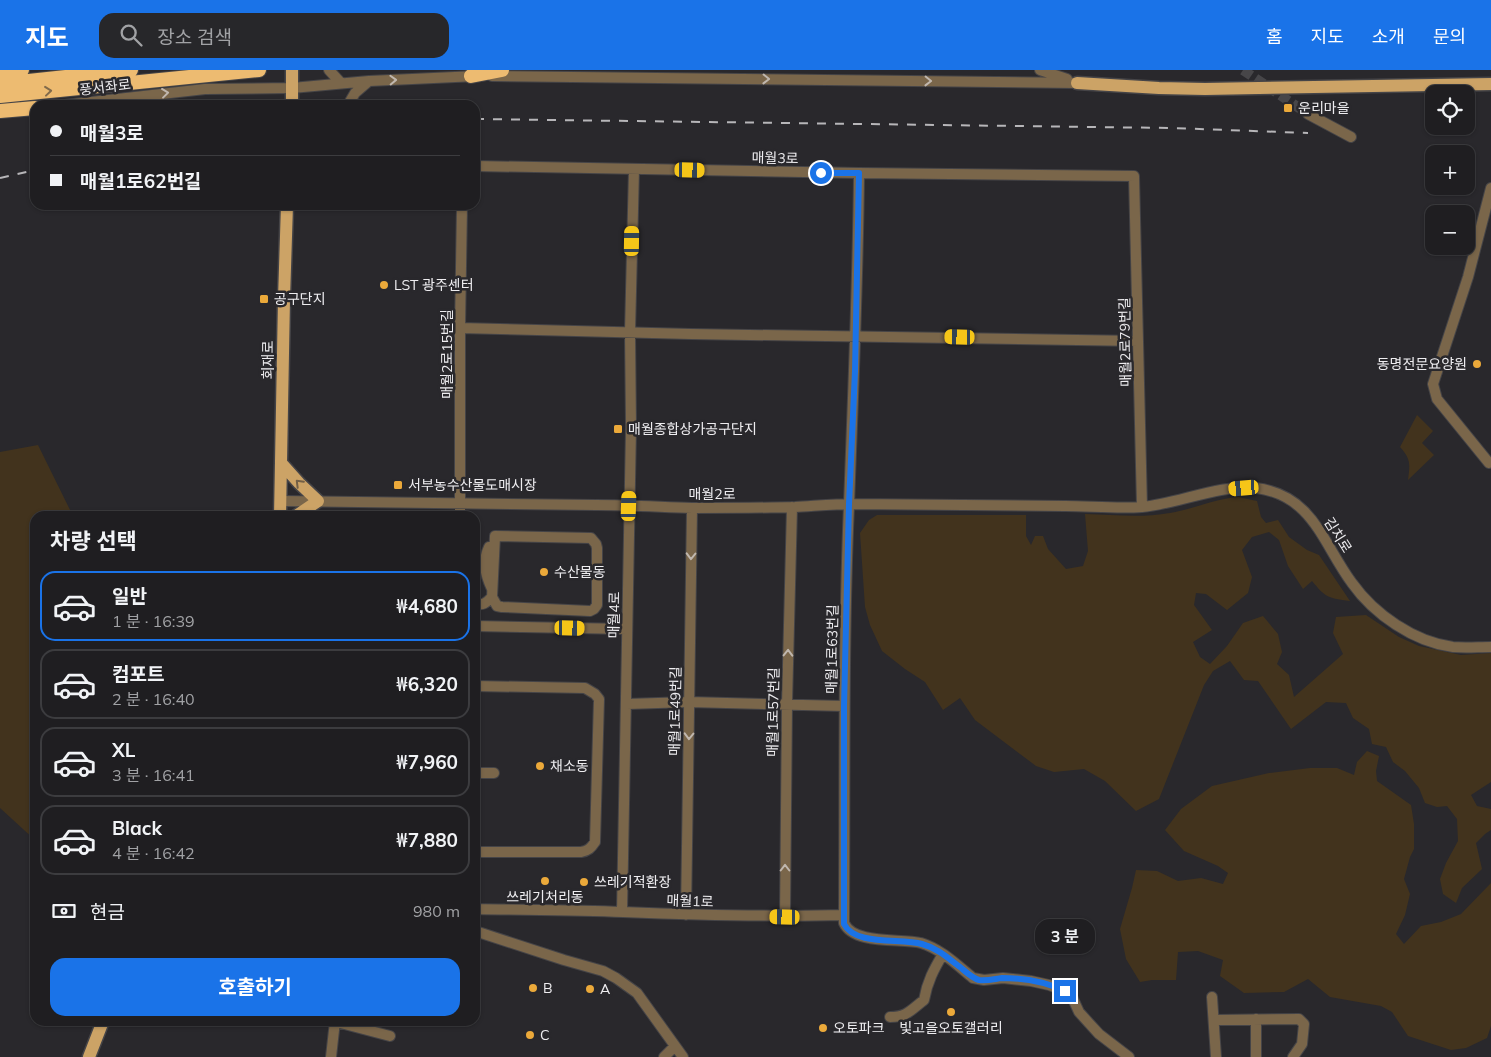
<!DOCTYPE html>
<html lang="ko">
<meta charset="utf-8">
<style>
:root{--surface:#1f1e21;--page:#27272a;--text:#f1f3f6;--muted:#a1a2a5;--line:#3c3c3f;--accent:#1a73e8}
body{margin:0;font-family:Mulish,"Noto Sans KR",sans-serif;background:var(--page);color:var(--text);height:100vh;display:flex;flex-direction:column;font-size:19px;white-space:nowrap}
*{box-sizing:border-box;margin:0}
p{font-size:16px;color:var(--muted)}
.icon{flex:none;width:28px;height:28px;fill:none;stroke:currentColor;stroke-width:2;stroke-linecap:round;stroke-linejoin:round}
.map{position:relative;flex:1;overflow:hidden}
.details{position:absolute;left:30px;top:441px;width:450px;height:515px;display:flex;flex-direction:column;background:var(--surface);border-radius:15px;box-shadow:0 1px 4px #0004,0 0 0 1px var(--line)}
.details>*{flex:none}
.top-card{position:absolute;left:30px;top:30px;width:450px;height:110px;border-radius:15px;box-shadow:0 1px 4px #0004,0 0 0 1px var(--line);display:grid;align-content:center;height:110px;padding:0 20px;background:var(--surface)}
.buttons{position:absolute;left:1425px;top:15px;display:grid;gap:10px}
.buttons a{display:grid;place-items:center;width:50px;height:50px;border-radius:10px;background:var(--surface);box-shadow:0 1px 4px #0004,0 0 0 1px var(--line);font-size:25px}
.end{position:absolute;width:22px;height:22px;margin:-11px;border:6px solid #1a73e8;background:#fff;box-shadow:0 0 0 2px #fff}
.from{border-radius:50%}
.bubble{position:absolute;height:35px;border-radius:15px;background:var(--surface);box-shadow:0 1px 4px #0004,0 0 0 1px var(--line);font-size:16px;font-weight:700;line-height:35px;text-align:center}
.car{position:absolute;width:15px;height:30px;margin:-15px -8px;border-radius:6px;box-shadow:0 0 4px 1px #0007;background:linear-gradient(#f5c518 24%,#345 0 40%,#f5c518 0 76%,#345 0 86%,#f5c518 0)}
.top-card b{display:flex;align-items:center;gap:18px;height:48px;font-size:19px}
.top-card b+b{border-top:1px solid var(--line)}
.top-card i{width:12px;height:12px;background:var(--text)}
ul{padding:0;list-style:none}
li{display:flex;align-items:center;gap:15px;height:70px;margin:0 10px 8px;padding:0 10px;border:2px solid var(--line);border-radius:15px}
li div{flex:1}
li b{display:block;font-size:19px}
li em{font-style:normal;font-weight:700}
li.selected{border-color:var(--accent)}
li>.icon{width:45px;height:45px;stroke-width:1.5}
h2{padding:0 20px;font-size:22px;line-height:60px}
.pay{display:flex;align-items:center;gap:12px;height:55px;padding:0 20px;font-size:19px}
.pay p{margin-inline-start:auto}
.primary-button{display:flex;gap:10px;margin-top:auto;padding:10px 20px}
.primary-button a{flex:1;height:58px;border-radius:15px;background:var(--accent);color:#fff;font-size:20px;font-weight:700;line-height:58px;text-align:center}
header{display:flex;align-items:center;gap:30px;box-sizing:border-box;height:70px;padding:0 25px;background:var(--accent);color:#fff}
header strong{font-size:24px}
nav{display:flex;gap:28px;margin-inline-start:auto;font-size:18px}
.search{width:350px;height:45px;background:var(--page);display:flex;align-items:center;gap:12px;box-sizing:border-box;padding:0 18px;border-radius:15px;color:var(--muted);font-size:19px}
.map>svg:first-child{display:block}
.green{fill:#42331d}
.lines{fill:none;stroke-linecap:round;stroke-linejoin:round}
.minor-tunnel{stroke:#474649;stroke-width:10;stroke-dasharray:10 5;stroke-linecap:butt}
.minor-casing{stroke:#454447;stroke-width:12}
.major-casing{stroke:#454447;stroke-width:15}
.highway-casing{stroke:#454447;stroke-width:16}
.minor{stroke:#7a664a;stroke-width:10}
.major{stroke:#cca366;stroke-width:12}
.highway{stroke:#edbb71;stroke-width:14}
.rail{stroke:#b7b6b9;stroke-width:2;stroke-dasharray:9 9;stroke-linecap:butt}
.oneway{stroke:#c0b7ae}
.oneway2{stroke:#816a4b}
.oneway3{stroke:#725f46}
.route{stroke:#1a73e8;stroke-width:6}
.poi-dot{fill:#eba93a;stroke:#29282c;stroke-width:2}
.labels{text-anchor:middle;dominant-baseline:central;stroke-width:5;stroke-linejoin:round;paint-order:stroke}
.street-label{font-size:14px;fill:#eeedf0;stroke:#29282c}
.poi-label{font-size:14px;fill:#eeedf0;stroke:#29282c;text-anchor:start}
</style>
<header>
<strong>지도</strong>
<div class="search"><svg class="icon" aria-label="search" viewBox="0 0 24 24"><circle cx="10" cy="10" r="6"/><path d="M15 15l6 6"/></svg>장소 검색</div>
<nav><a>홈</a><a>지도</a><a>소개</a><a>문의</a></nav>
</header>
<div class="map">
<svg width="1491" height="987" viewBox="0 0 1491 987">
<rect width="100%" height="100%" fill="#29282c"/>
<path class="green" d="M 1417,345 L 1433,361 L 1422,373 L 1434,385 L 1408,410 C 1410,394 1411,389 1400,377 Z
M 38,375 L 73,446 L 35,446 L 35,770 L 0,738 L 0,382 Z
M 1238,427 L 1257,431 L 1261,447 L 1266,453 L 1278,450 L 1289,467 L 1307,480 L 1319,485 L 1350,531 C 1328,528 1326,528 1312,511 L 1303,519 L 1288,496 L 1279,470 L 1269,462 L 1252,467 L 1242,480 L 1252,507 L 1248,523 L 1227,540 L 1206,524 L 1196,523 L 1194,535 L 1212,560 L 1193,572 L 1200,587 L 1210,594 L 1227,576 L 1243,553 L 1263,546 L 1278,564 L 1282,582 L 1277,594 L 1289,605 L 1294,627 L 1343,584 L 1333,563 L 1336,547 L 1366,545 L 1399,567 L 1419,576 L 1461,585 L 1491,583 L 1491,712 L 1471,725 L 1477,736 L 1491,739 L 1491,760 L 1485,764 L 1476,773 L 1482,799 L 1462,818 L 1456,833 L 1443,824 L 1440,809 L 1446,793 L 1458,771 L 1457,749 L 1447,736 L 1437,737 L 1425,733 L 1419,718 L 1405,701 L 1393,692 L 1386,677 L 1372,674 L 1369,659 L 1353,648 L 1346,633 L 1326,632 L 1291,659 L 1258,611 L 1244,610 L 1230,591 L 1213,601 L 1204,615 L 1159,729 L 1136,741 L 1105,711 L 1084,699 L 1054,702 L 1036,696 L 975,650 L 960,628 L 943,640 L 925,612 L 905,599 L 882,581 L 870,555 L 865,537 L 860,463 L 869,450 L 877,445 L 1026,445 L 1026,466 L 1031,475 L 1035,466 L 1043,466 L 1048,479 L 1066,499 L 1083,496 L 1088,481 L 1085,444 C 1114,445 1142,448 1170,443 C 1193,439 1215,429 1238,427 Z
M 1367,681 L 1379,686 L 1376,701 L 1377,711 L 1411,735 L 1414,754 L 1414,779 L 1410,787 L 1404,809 L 1410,824 L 1405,845 L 1396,864 L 1404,874 L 1421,856 L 1441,852 L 1461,844 L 1491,813 L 1491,956 L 1487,968 L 1466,978 L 1451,980 L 1408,966 L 1392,942 L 1381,936 L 1330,927 L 1308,909 L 1284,922 L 1244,923 L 1220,906 L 1223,890 L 1198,881 L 1178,882 L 1176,910 L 1152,910 L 1140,912 L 1126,889 L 1120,859 L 1132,818 L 1136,800 L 1157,801 L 1178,811 L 1201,808 L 1223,814 L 1228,803 L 1218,796 L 1184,781 L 1165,760 L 1181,739 L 1212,716 L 1269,703 L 1310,698 L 1337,698 L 1354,705 L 1357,692 Z"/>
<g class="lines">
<path class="minor-tunnel" d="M 1243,0 L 1308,44"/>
<g class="minor-casing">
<path id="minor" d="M 329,0 L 341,13
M 1040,0 L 1067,9
M 492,6 L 1077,13
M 65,35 L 205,19 L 292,18 L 369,11 L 477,6
M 348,35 L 355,23 L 369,11
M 1308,44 L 1351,67
M 475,96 L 859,103 L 1134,106 L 1142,437
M 859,103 C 858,214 853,325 849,435 C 843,574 845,714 844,853 C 854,875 900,868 921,873 C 941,879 957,895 973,908 L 984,910 L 1003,908 L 1031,911 L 1049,915 L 1065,921 L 1073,929 L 1079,942 L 1088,952 L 1099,964 L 1129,987
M 460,258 L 691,264 L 1138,271
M 1489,393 L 1437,329 L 1433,314 L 1468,207 L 1491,118
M 281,431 C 386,432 491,433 596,435 C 628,435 660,437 692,438 C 727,438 761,438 795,437 C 814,436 834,434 853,434 C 923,434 994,436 1065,436 C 1089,436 1118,439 1142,437 C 1178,434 1219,414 1256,418 C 1313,425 1323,474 1352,513 C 1374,544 1414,572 1453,577 C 1465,578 1478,577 1491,577
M 460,446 L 460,258 L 462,135
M 495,466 L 591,468 L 596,474 L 597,478 L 597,535 L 594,539 L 590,541 L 502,537 L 497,536 L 492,527 Z
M 489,477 C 482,492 485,504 492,519
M 475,533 C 483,536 486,533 492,527
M 475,556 L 627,559
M 475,616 L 585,618 L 595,624 L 599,629 L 595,772 C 591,778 588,781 581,782 L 475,782
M 627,634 L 689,632 L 844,636
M 475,703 L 494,703
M 475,839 C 524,840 574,840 623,842 C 698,845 769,847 844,845
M 622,842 L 631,358 L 630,262 L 634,99
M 686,845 L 692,438
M 785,847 L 787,634 L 792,437
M 475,861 L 564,890 L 603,901 L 616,908 L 637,923 L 683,987
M 1212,927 L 1216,987
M 890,947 C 907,947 911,940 924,930 C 927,912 934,899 943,884
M 1256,949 L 1256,987
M 1214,950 L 1299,949 L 1304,954 L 1302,974 L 1293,987
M 333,951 L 390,966
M 331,987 L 335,951
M 664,987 L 675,976"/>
</g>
<g class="major-casing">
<path id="major" d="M 1077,13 L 1159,18 L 1205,19 L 1491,14
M 292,35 L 292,0
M 282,394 L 299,413 L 318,431 L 296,446
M 280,446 L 284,229 L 287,135
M 89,987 L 103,951"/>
</g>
<g class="highway-casing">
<path id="highway" d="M 0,2 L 22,0
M 471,6 L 502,0
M 0,14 L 131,0
M 0,26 L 259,0
M 0,41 L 35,38"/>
</g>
<use href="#minor" class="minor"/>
<use href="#major" class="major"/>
<use href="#highway" class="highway"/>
<path class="rail" d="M 475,49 L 1171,58 L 1308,63
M 0,108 L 35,100"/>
</g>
<defs><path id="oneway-chevron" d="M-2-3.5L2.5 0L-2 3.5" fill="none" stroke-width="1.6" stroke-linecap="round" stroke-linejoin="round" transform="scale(1.25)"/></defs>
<g class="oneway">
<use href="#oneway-chevron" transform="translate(766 9) rotate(1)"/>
<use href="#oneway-chevron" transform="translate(393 10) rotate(-2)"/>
<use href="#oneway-chevron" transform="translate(928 11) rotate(1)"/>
<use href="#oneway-chevron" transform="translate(165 23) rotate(-7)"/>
<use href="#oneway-chevron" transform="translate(691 486) rotate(91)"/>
<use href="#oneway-chevron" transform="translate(788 583) rotate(-89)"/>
<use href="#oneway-chevron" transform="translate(689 666) rotate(91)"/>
<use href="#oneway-chevron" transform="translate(785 798) rotate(-90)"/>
</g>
<use class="oneway2" href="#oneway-chevron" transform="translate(48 21) rotate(-6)"/>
<use class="oneway3" href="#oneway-chevron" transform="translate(299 413) rotate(-135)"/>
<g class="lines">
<path class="route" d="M 821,103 L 859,103 L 855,301 L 849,434 L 844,636 L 844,854 C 855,876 900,868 922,874 C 937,878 948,888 960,897 C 966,902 972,908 979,910 C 987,911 994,909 1002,908 C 1023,908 1046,912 1065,921"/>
</g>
<g class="poi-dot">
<rect x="1283" y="33" width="10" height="10" rx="2.5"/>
<circle cx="384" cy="215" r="5"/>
<rect x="259" y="224" width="10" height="10" rx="2.5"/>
<circle cx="1477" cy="294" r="5"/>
<rect x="613" y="354" width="10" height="10" rx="2.5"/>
<rect x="393" y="410" width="10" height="10" rx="2.5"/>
<circle cx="544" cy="502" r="5"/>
<circle cx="540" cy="696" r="5"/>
<circle cx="545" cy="811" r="5"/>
<circle cx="584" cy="812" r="5"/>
<circle cx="533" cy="918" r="5"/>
<circle cx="590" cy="919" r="5"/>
<circle cx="951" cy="942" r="5"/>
<circle cx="823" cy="958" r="5"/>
<circle cx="530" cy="965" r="5"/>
</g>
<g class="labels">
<g class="street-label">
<text transform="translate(105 17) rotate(-7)">풍서좌로</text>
<text transform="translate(775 88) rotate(1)">매월3로</text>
<text transform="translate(1125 272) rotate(-91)">매월2로79번길</text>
<text transform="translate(447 284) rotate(-90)">매월2로15번길</text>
<text transform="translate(268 290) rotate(-90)">회재로</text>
<text x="712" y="424">매월2로</text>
<text transform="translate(1338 465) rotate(58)">김치로</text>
<text transform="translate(614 545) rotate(-89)">매월4로</text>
<text transform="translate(832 579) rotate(-89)">매월1로63번길</text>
<text transform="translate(675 641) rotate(-89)">매월1로49번길</text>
<text transform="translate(773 642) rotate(-89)">매월1로57번길</text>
<text transform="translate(690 831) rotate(2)">매월1로</text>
</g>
<g class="poi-label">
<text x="1298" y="38">운리마을</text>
<text x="394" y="215">LST 광주센터</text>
<text x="274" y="229">공구단지</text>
<text x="1467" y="294" text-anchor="end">동명전문요양원</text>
<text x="628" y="359">매월종합상가공구단지</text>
<text x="408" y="415">서부농수산물도매시장</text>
<text x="554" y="502">수산물동</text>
<text x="550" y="696">채소동</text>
<text x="594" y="812">쓰레기적환장</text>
<text x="545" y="827" text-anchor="middle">쓰레기처리동</text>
<text x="543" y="918">B</text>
<text x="600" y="919">A</text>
<text x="833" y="958">오토파크</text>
<text x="951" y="958" text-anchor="middle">빛고을오토갤러리</text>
<text x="540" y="965">C</text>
</g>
</g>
</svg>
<div class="buttons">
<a><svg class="icon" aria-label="locate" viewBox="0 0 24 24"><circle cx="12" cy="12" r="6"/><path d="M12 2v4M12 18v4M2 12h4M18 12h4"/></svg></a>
<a>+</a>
<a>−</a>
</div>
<i class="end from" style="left:821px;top:103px"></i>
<i class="end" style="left:1065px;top:921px"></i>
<div class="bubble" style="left:1035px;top:849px;width:60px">3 분</div>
<i class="car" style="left:690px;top:100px;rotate:91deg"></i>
<i class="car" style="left:632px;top:171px;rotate:1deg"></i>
<i class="car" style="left:960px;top:267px;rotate:271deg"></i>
<i class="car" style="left:1244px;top:418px;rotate:265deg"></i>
<i class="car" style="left:629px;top:436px;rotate:2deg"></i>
<i class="car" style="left:570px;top:558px;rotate:91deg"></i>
<i class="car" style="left:785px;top:847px;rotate:271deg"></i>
<div class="top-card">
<b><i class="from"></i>매월3로</b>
<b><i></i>매월1로62번길</b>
</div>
<section class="details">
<h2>차량 선택</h2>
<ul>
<li class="selected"><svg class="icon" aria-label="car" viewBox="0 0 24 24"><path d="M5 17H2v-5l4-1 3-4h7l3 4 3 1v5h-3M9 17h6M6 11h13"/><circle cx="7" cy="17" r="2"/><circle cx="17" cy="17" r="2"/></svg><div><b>일반</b><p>1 분 · 16:39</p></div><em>₩4,680</em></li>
<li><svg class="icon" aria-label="car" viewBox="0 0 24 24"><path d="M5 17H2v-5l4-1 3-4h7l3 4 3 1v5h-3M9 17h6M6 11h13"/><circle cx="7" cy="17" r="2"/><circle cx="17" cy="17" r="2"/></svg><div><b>컴포트</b><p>2 분 · 16:40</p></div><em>₩6,320</em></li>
<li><svg class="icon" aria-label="car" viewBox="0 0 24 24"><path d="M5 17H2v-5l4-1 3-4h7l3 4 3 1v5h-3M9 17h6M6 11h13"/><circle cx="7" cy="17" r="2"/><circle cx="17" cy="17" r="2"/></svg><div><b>XL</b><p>3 분 · 16:41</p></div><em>₩7,960</em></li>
<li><svg class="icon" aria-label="car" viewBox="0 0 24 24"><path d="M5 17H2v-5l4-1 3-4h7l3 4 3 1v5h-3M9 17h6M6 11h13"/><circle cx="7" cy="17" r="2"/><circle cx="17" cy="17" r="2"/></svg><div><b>Black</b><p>4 분 · 16:42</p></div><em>₩7,880</em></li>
</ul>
<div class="pay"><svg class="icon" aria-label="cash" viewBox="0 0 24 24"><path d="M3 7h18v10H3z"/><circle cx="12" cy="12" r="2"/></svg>현금<p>980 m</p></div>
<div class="primary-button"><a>호출하기</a></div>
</section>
</div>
